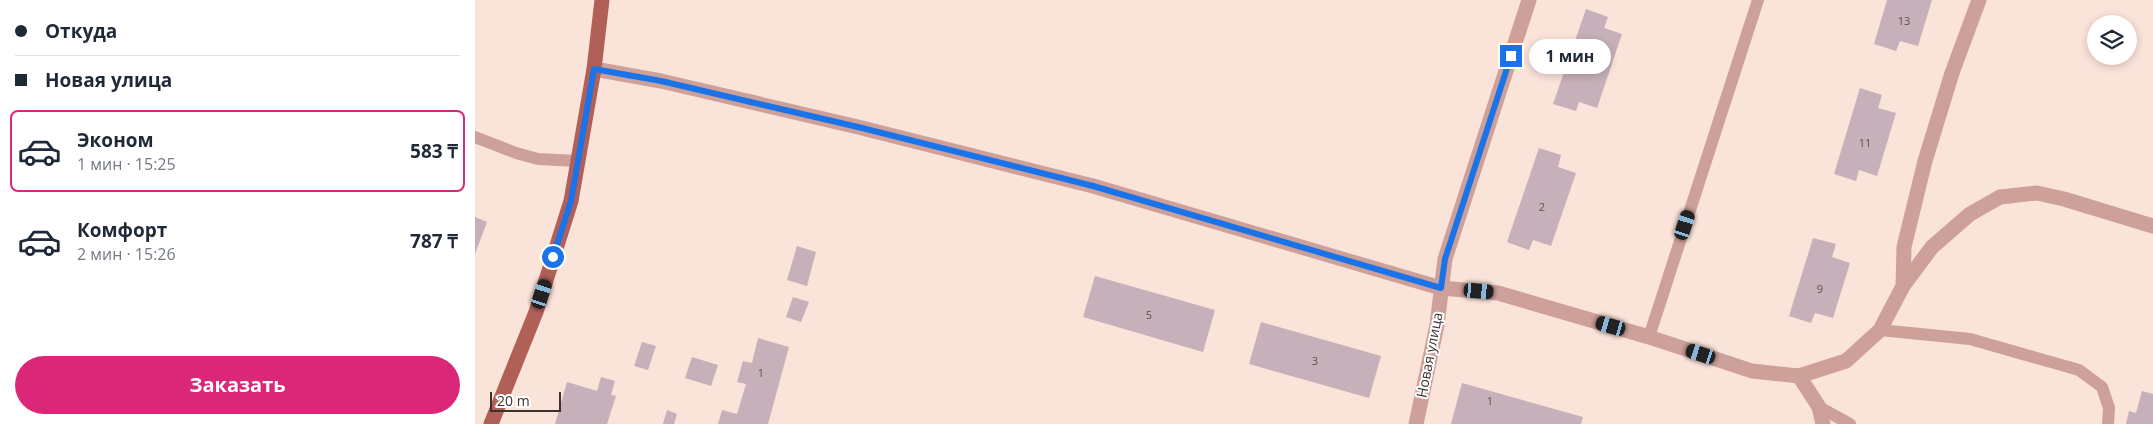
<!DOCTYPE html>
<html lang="ru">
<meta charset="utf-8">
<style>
:root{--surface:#fff;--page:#f6f6f7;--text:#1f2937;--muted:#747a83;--line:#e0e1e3;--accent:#db2777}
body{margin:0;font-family:"Open Sans",sans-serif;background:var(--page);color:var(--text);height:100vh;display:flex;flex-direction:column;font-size:19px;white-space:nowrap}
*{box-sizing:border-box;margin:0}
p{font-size:16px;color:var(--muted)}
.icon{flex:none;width:28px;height:28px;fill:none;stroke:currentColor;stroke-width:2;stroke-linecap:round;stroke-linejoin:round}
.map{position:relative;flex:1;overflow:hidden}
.drawer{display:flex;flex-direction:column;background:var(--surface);width:475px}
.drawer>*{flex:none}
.banner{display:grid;align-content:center;height:110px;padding:0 15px;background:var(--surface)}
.fabs{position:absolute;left:1612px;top:15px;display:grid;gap:10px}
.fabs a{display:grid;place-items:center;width:50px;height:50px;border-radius:50%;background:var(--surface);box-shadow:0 2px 8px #0003;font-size:25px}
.scale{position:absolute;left:15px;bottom:12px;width:71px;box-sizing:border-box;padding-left:5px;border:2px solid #3b322e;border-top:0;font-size:14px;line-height:18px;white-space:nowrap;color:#3b322e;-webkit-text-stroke:4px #fff;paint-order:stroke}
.end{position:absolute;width:22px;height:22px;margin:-11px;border:6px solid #1a73e8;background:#fff;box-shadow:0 0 0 2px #fff}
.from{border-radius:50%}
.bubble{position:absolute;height:35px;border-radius:18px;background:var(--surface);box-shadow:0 2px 8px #0003;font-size:16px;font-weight:700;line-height:35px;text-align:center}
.car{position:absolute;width:15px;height:30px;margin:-15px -8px;border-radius:6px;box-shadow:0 0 4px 1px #0007;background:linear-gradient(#222 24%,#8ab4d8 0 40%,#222 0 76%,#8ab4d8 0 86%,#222 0)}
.banner b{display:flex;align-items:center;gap:18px;height:48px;font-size:19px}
.banner b+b{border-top:1px solid var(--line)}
.banner i{width:12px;height:12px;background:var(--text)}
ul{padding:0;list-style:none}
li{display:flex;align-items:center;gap:15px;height:82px;margin:0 10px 8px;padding:0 5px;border:2px solid transparent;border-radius:8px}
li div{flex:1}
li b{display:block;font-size:19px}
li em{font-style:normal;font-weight:700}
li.active{border-color:var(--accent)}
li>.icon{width:45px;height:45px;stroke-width:1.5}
.button{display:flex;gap:10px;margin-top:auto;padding:10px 15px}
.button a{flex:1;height:58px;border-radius:30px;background:var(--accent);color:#fff;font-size:20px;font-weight:700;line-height:58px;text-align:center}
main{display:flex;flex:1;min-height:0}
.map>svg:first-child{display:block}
.building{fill:#c6b0b9}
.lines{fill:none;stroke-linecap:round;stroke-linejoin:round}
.lane{stroke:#cea09a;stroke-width:12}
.street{stroke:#cea09a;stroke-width:15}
.primary{stroke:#b16058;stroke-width:15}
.route{stroke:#1a73e8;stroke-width:6}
.labels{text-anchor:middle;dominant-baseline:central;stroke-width:4;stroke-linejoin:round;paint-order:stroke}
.number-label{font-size:11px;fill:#5e5251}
.street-label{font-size:14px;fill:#3b322e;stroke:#fff}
</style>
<main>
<section class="drawer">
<div class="banner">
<b><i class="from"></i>Откуда</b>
<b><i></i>Новая улица</b>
</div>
<ul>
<li class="active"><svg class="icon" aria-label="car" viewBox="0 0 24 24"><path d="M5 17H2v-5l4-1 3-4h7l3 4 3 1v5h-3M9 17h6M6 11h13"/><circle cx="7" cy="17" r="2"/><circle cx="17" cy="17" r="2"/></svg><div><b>Эконом</b><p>1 мин · 15:25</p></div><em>583 ₸</em></li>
<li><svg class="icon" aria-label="car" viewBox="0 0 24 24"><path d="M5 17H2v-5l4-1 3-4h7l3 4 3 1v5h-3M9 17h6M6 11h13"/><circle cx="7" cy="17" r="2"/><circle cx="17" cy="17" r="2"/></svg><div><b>Комфорт</b><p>2 мин · 15:26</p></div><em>787 ₸</em></li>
</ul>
<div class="button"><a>Заказать</a></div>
</section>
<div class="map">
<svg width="1678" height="424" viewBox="0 0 1678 424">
<rect width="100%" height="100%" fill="#fae3d9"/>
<path class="building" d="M 1412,0 L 1457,0 L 1443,46 L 1425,41 L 1421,51 L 1399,44 Z
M 1111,9 L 1133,17 L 1129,28 L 1147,34 L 1122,108 L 1104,102 L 1101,111 L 1078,104 Z
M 1385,88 L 1407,95 L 1403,108 L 1421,113 L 1402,176 L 1384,170 L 1381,181 L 1359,174 Z
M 1064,148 L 1086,155 L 1083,167 L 1101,173 L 1076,246 L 1058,240 L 1054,250 L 1032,242 Z
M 0,217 L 12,222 L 0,254 Z
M 1338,238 L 1361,244 L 1357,257 L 1375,263 L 1358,318 L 1340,313 L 1336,323 L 1314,316 Z
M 322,246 L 341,252 L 332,286 L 312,280 Z
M 620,276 L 740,310 L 728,352 L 608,317 Z
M 318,297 L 334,302 L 326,322 L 311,317 Z
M 786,322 L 906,356 L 894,398 L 774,364 Z
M 283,338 L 314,347 L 293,424 L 243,424 L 247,410 L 262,414 L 271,384 L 262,382 L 268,361 L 277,363 Z
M 167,342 L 181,346 L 173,370 L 159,366 Z
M 217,357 L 243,365 L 236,386 L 210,378 Z
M 126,377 L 140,381 L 136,395 L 141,396 L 132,424 L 80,424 L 92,382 L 122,391 Z
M 987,383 L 1108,417 L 1106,424 L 976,424 Z
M 1667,391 L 1678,394 L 1678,424 L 1651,424 L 1654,411 L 1661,413 Z
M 192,410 L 202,414 L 199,424 L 188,424 Z"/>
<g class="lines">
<path class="lane" d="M 0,137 L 41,153 L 63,159 L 103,161
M 1405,330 L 1495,339 L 1604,370 L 1627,387 L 1634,408 L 1633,424
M 1174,337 L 1283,0
M 1344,407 L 1375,424"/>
<path class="street" d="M 119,69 L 186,81 L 383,127 L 618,186 L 966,288 L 1023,293 L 1174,337 L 1277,371 L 1324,376 L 1371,361 L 1405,330 L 1428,286 L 1457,247 L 1495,214 L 1525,197 L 1562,193 L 1589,199 L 1678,226
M 1428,286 L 1429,247 L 1450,161 L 1477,73 L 1504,0
M 1324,376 L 1344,407 L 1348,424
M 941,424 L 962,325 L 970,259 L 1054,0"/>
<path class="primary" d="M 16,424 L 61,312 L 96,201 L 119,69 L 127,0"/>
</g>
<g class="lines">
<path class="route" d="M 78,257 L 96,201 L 119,69 L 186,81 L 383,127 L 618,186 L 966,288 L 970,259 L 1036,56"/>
</g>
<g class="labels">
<g class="number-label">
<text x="1429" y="20">13</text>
<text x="1390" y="142">11</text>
<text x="1067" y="206">2</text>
<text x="1345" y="288">9</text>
<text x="674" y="314">5</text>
<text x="840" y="360">3</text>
<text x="286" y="372">1</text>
<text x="1015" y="400">1</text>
</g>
<g class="street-label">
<text transform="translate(954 355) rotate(-79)">Новая улица</text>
</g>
</g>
</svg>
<div class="fabs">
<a><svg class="icon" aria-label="layers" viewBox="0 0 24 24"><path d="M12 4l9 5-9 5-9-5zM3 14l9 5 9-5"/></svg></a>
</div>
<div class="scale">20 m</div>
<i class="end from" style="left:78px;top:257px"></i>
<i class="end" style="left:1036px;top:56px"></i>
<div class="bubble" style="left:1054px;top:39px;width:82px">1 мин</div>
<i class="car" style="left:1210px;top:225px;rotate:18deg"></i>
<i class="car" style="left:1004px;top:291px;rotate:95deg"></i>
<i class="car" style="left:67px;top:294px;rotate:18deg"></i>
<i class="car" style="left:1136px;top:326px;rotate:286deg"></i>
<i class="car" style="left:1226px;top:354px;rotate:288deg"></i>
</div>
</main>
